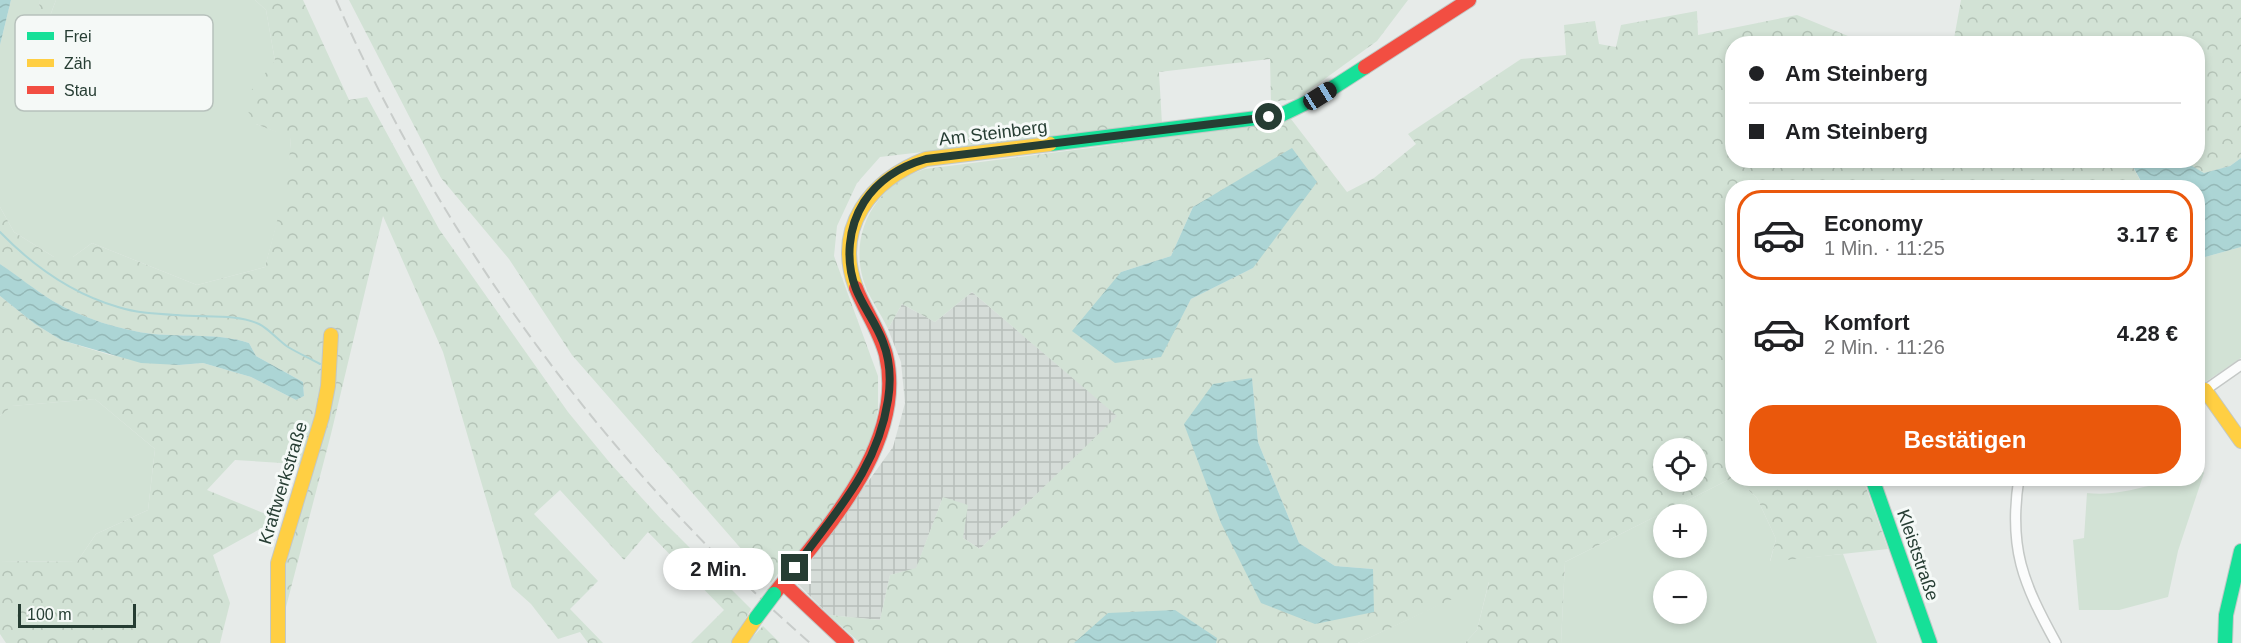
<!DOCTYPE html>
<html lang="de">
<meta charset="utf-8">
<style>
:root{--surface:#fff;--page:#f2f2f2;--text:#202124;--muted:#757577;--line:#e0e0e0;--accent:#ea580c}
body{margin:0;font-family:Helvetica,sans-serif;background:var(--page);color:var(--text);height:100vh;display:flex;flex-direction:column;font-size:22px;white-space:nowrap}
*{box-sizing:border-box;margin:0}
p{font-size:20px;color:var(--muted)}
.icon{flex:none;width:33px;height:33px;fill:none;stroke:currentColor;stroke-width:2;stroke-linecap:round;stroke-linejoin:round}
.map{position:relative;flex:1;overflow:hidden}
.sheet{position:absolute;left:1725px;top:180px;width:480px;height:306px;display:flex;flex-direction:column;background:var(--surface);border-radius:24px;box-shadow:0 3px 9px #0003}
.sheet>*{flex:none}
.guide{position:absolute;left:1725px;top:36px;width:480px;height:132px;border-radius:24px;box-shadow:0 3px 9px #0003;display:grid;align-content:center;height:132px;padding:0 24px;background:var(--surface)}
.controls{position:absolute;left:1653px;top:438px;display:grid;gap:12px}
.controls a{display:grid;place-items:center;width:54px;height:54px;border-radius:50%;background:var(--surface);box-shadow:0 3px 9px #0003;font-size:30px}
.scale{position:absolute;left:18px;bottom:15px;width:118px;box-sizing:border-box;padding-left:6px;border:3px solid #263d33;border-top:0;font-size:16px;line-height:21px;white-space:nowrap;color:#263d33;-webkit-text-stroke:4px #f5f9f7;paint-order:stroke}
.end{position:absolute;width:27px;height:27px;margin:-14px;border:8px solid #263d33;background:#fff;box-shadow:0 0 0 3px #fff}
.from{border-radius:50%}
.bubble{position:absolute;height:42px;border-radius:21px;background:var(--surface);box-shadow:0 3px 9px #0003;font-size:20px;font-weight:600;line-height:42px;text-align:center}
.car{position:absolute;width:18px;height:36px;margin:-18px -9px;border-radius:8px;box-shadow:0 0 4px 2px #0007;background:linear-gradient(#222 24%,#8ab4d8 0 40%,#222 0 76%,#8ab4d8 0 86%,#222 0)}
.guide b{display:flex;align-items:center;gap:21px;height:57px;font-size:22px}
.guide b+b{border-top:2px solid var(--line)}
.guide i{width:15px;height:15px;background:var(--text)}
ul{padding:10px 0 0;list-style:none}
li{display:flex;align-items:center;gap:18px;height:90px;margin:0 12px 9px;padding:0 12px;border:3px solid transparent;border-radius:24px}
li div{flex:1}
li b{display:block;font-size:22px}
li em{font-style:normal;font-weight:600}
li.current{border-color:var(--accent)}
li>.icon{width:54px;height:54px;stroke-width:1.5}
.action{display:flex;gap:12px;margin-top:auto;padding:12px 24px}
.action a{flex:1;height:69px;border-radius:24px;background:var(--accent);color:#fff;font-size:24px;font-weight:600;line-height:69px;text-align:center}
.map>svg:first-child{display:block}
.industrial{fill:url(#industrial-grid)}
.green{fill:#d2e2d5;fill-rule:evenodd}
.forest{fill:url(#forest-crowns);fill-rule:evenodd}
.water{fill:url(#water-waves)}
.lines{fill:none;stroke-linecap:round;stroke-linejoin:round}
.stream{stroke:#acd5d5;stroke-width:2}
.street-casing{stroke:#c4c8c6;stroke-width:12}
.fast-casing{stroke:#c2c8c6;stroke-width:16}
.slow-casing{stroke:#c2c8c6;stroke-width:16}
.jam-casing{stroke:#c2c8c6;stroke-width:16}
.street{stroke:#fbfcfc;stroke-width:9}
.fast{stroke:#16e098;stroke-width:14}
.slow{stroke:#ffcf43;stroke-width:14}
.jam{stroke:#f24e42;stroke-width:14}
.rail{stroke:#c8ccca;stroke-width:2;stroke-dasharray:12 6;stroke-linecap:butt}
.fast-bridge-casing{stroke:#c2c8c6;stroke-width:16;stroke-linecap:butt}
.fast-bridge{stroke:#16e098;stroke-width:14}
.route{stroke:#263d33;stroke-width:8}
.labels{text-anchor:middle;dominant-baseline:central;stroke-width:6;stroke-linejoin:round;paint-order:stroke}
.street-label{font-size:18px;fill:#263d33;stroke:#f5f9f7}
.key{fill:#f5f9f7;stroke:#b7c1bc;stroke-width:1.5}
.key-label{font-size:16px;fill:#263d33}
</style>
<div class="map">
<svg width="2241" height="643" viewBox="0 0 2241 643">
<defs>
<pattern id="industrial-grid" width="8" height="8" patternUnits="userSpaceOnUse" patternTransform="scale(1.5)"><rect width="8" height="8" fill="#d5dcd8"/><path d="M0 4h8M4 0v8" fill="none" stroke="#b7beba"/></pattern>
<pattern id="forest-crowns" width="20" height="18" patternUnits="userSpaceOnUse" patternTransform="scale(1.5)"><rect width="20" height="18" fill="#d2e2d5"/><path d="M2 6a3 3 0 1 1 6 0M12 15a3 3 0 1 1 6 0" fill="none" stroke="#b4c3b7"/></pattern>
<pattern id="water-waves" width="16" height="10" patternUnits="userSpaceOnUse" patternTransform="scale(1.5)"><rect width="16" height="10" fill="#acd5d5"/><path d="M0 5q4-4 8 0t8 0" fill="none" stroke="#94b8b7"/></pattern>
</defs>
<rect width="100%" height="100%" fill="#e7ebe9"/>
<path class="industrial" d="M 972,292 L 1118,416 L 980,549 L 963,538 L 943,497 L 916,569 L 890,575 L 880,620 L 829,615 L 798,584 L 798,579 L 893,447 L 905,403 L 901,362 L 888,329 L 902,304 L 935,322 Z"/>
<path class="green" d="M 11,0 L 39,0 L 43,35 L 56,0 L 255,0 L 266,10 L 275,61 L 256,124 L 291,137 L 288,183 L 265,267 L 197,285 L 92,243 L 73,257 L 54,257 L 14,232 L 0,207 L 0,45 Z
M 2241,247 L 2241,358 L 2198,387 L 2198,259 Z
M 95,399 L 155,449 L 148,510 L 96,534 L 77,562 L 0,561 L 0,416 L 11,406 Z
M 2201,467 L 2204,473 L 2178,551 L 2168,597 L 2119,610 L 2079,610 L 2073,540 L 2084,538 L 2087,493 C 2125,498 2160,478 2198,478 L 2198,469 Z
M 1732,478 L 1737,479 L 1757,498 L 1776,539 L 1770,561 L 1843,554 L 1877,643 L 1561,643 L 1565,562 ZM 1664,514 L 1696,514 L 1696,548 L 1664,548 ZM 1664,580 L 1696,580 L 1696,614 L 1664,614 Z
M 1489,581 L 1477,630 L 1465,643 L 1358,643 Z"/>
<path class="forest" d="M 39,0 L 56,0 L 42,37 Z
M 255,0 L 303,0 L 349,100 L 367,97 L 439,229 L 568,412 L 610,463 L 661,519 L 751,609 L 732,643 L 691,643 L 724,610 L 648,532 L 624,560 L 560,490 L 534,514 L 598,581 L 570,609 L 603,643 L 588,643 L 580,632 L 558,639 L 531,604 L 512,587 L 443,352 L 383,216 L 331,434 L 286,607 L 282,602 L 285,560 L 314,467 L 297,464 L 235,460 L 207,490 L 278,519 L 213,555 L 230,603 L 220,643 L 6,643 L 0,634 L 0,561 L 77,562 L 96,534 L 148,510 L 155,449 L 95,399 L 12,406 L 0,416 L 0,296 L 35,324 L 61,340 L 110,355 L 179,365 L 203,363 L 251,377 L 296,400 L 304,396 L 303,382 L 256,356 L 249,343 C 219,333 185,337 153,334 C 119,330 82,318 53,301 C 35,290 17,276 0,264 L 0,207 L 14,232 L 54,257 L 73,257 L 92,243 L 197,285 L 265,267 L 287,183 L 291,138 L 256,124 L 242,102 L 275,61 L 266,10 Z
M 349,0 L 1408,0 L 1377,41 L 1297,99 L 1271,102 L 1270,59 L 1159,72 L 1162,124 L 880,157 L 857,183 L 837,226 L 834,256 L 878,376 L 878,409 L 871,446 L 850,486 L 788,567 L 780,571 L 771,583 L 572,355 L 509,259 L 441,178 Z
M 1961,0 L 2241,0 L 2241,158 L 2230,166 L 2204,173 C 2187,163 2179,169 2163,161 L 2198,160 L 2198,44 L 1953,44 Z
M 1697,11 L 1698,35 L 1797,15 L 1865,43 L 1732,44 L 1732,160 L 2130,161 L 2143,186 L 2142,188 L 1732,188 L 1732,478 L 1565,562 L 1561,643 L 1465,643 L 1477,630 L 1489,582 L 1358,643 L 860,643 L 829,615 L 880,620 L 890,575 L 916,568 L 943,497 L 968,505 L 963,538 L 980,549 L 1117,416 L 972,292 L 935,322 L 902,304 L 888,329 C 881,313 868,297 863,279 C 849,230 878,183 925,169 L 1090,148 L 1291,119 L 1347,192 L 1374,178 L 1416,144 L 1408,134 L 1521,59 L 1566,55 L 1564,25 L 1595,21 L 1599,44 L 1616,47 L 1621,25 ZM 1218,193 L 1253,268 L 1191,299 L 1160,357 L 1121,272 L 1171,256 L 1193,207 ZM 1252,379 L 1258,442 L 1299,543 L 1335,566 L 1373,569 L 1261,603 ZM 1664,448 L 1696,448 L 1696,482 L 1664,482 Z
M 1737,479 L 1863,479 L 1888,549 L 1770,562 L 1776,539 L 1757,498 Z
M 763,626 L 780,643 L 747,643 Z"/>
<path class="water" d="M 0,0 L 11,0 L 0,45 Z
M 1292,148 L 1317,182 L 1253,268 L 1191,299 L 1161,357 L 1115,363 L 1072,331 L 1121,272 L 1171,256 L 1193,207 Z
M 2241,158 L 2241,247 L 2198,259 L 2198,188 L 2142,187 L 2143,185 L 2130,161 L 2163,161 L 2174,166 L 2192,166 L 2204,173 L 2230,166 Z
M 0,264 C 18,276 35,290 53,301 C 82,318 120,330 153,334 C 185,337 219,333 249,343 L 256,356 L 303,382 L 304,396 L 296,400 L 251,377 L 203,363 L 179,365 L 141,363 L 61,340 L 35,324 L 0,296 Z
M 1252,378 L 1258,442 L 1299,543 L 1335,566 L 1373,569 L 1374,612 L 1315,624 L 1261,603 L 1221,523 L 1184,424 L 1213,384 Z
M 1175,610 L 1217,638 L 1216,643 L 1074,643 L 1108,613 Z"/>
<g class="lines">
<path class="stream" d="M 0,232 C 32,265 73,294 118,307 C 136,313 158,314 177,315 C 203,318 235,313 259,324 C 269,329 278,340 288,347 C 298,353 309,358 320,364"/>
<g class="street-casing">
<path id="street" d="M 2198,395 L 2241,365
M 2019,478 C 2008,548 2023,583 2056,643"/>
</g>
<g class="fast-casing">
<path id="fast" d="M 1050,144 L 1281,115 L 1320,96 L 1365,67
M 1872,478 L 1930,643
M 2225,643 L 2226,615 L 2241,551"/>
</g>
<g class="slow-casing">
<path id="slow" d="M 856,288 C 833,227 871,180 926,159 L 1050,144
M 2205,390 L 2241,441
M 278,643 L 278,563 L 322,417 L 328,386 L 331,335
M 739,643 L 756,618"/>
</g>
<g class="jam-casing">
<path id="jam" d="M 1365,67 L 1469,0
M 783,583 L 847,643
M 774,594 C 824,530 907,444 886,355 C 880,331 865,311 856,288"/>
</g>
<use href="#street" class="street"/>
<use href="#fast" class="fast"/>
<use href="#slow" class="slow"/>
<use href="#jam" class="jam"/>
<path class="rail" d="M 336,0 C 444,245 609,467 810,643"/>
<g class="fast-bridge-casing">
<path id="fast-bridge" d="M 756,618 L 774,594"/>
</g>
<use href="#fast-bridge" class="fast-bridge"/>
</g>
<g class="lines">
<path class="route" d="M 795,568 C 834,513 877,471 888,400 C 891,381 890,360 883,342 C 876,323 863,307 856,289 C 845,261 848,227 864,202 C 879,179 901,166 926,159 L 1269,117"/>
</g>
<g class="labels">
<g class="street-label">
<text transform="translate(993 133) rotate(-7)">Am Steinberg</text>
<text transform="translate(283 483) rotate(-73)">Kraftwerkstraße</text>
<text transform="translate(1918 555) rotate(71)">Kleiststraße</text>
</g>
</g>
<rect x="15" y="15" width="198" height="96" rx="9" class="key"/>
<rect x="27" y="32" width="27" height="8" fill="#16e098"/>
<rect x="27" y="59" width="27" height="8" fill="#ffcf43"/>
<rect x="27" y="86" width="27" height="8" fill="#f24e42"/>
<g class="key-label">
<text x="64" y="42">Frei</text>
<text x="64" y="69">Zäh</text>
<text x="64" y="96">Stau</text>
</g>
</svg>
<div class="controls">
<a><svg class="icon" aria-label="locate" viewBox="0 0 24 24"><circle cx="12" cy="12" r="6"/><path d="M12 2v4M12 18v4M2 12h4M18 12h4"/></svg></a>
<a>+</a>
<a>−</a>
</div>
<div class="scale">100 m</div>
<i class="end from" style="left:1269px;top:117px"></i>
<i class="end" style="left:795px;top:568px"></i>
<div class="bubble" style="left:663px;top:548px;width:111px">2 Min.</div>
<i class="car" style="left:1320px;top:96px;rotate:58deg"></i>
<div class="guide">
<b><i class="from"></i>Am Steinberg</b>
<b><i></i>Am Steinberg</b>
</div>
<section class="sheet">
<ul>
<li class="current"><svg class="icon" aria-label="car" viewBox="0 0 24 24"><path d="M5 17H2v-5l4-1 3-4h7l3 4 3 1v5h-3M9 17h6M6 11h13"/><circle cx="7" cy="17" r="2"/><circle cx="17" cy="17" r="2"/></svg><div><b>Economy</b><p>1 Min. · 11:25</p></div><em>3.17 €</em></li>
<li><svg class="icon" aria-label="car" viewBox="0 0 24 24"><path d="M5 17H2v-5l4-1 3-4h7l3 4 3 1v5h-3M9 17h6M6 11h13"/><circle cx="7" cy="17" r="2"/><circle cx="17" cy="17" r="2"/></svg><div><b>Komfort</b><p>2 Min. · 11:26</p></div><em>4.28 €</em></li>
</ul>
<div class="action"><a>Bestätigen</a></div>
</section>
</div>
